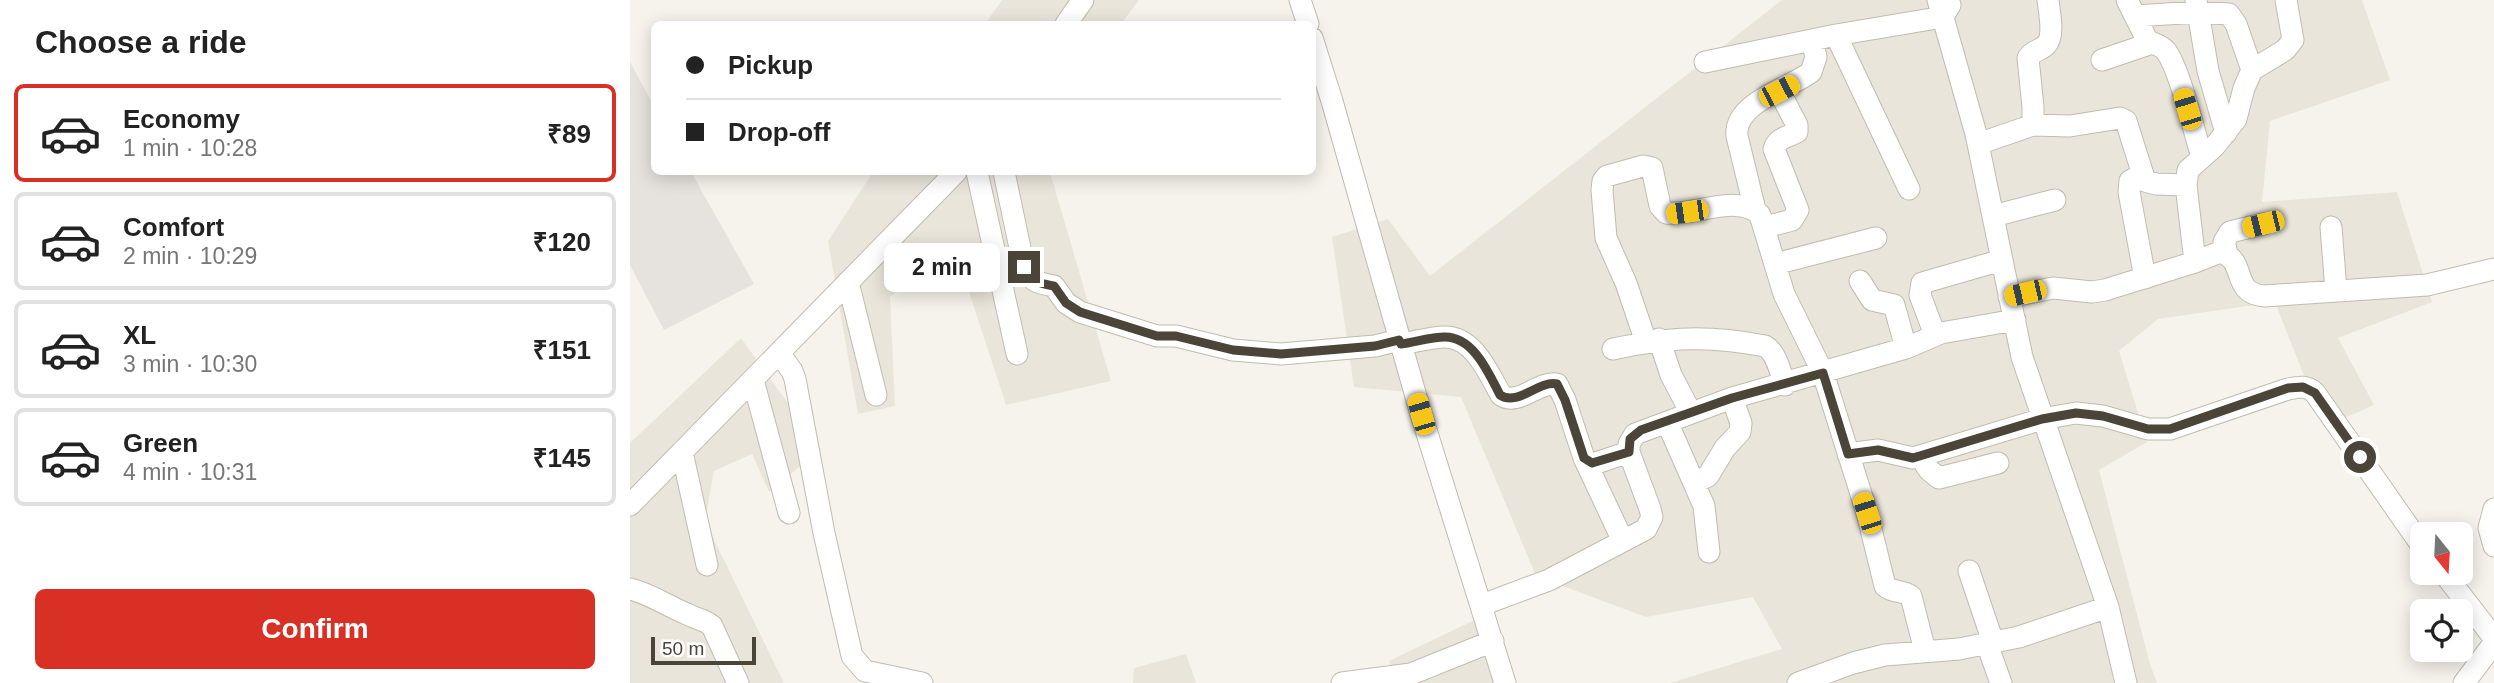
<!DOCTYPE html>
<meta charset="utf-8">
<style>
:root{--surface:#fff;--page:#f2f2f2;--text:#222;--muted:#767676;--line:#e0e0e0;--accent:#d93025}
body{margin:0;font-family:Arial,sans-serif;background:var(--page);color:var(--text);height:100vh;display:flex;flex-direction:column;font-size:26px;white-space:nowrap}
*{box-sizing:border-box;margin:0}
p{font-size:23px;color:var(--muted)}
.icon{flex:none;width:38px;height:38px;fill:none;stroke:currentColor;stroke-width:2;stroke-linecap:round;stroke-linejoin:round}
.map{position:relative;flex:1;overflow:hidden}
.details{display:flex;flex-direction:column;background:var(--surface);width:630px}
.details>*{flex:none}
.guide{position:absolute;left:21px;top:21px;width:665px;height:154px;border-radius:10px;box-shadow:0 4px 18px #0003;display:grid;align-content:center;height:154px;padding:0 35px;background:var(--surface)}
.needle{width:46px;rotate:162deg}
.controls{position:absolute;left:1780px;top:522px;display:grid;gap:14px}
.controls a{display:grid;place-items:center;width:63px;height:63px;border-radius:10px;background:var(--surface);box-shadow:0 4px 18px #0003;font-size:35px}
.scale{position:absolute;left:21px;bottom:18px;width:105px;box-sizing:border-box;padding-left:7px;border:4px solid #4b4439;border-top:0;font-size:19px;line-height:24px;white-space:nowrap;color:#4b4439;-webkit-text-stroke:5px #fff;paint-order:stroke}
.end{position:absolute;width:32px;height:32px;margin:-16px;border:9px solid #4b4439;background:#fff;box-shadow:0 0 0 4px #fff}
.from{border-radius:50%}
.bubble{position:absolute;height:49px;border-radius:10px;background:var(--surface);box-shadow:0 4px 18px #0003;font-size:23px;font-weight:600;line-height:49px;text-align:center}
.car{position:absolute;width:21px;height:42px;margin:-21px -10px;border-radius:9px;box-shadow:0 0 5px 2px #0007;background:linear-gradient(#f5c518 24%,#345 0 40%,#f5c518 0 76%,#345 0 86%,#f5c518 0)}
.guide b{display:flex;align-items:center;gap:24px;height:66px;font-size:26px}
.guide b+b{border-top:2px solid var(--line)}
.guide i{width:18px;height:18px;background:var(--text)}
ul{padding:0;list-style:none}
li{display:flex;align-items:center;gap:21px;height:98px;margin:0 14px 10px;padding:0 21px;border:4px solid var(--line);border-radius:10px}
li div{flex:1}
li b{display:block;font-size:26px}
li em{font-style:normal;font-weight:600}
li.on{border-color:var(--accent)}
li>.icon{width:63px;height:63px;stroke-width:1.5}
h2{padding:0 35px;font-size:32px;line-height:84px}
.primary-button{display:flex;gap:14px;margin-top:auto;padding:14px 35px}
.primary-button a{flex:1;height:80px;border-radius:10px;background:var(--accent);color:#fff;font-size:28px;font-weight:600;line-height:80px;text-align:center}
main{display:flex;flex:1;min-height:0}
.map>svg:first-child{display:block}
.residential{fill:#eae5da}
.industrial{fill:#e6e2dd}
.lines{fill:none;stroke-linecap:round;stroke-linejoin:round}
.minor-casing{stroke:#c2bbae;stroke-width:23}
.minor{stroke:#fff;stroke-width:21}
.route{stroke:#4b4439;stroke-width:9}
</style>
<main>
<section class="details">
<h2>Choose a ride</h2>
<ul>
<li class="on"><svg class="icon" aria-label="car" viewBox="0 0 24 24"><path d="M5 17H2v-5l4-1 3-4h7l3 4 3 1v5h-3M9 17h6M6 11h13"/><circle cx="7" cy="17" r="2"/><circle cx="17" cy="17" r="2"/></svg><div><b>Economy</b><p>1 min · 10:28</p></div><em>₹89</em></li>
<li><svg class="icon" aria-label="car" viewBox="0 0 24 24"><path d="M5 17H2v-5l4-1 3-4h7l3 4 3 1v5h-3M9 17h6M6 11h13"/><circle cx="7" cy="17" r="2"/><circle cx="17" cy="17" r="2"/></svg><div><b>Comfort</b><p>2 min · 10:29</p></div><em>₹120</em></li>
<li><svg class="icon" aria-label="car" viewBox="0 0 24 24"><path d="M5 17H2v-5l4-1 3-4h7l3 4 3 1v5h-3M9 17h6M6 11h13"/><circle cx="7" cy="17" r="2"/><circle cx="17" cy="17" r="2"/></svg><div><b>XL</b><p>3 min · 10:30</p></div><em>₹151</em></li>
<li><svg class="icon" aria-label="car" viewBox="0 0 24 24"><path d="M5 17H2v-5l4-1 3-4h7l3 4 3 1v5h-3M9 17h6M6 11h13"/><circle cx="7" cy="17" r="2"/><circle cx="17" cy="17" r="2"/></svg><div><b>Green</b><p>4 min · 10:31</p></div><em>₹145</em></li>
</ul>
<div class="primary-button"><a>Confirm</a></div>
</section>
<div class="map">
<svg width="1864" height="683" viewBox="0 0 1864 683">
<rect width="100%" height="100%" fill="#f6f3ec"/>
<path class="residential" d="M 372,0 L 509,0 L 491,24 L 355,24 Z
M 1152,0 L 1732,0 L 1760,80 L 1640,121 L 1632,202 L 1767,192 L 1802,302 L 1708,338 L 1744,405 L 1694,427 L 1645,302 L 1528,319 L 1489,351 L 1517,442 L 1469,470 L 1520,664 L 1527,683 L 1040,683 L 1152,649 L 1123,597 L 1016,617 L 906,576 L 831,397 L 724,387 L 702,237 L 758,219 L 800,276 Z
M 243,172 L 420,172 L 481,381 L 376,405 L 324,246 L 260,297 L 265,406 L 228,414 L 198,241 Z
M 111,338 L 191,449 L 139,492 L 122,454 L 84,471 L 75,521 L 154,683 L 0,683 L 0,443 Z
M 855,615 L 880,683 L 767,683 L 759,661 Z
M 556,654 L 566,683 L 503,683 L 504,668 Z"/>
<path class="industrial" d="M 0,62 L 24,106 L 24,172 L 61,172 L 124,284 L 34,330 L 0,265 Z"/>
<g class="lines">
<g class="minor-casing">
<path id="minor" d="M 670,0 L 678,24
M 1308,0 L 1346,134 L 1392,357 L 1478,607 L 1496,683
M 1497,0 L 1517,40 C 1523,44 1531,45 1536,51 C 1550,70 1564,132 1572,157
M 1566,0 L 1578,71 L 1596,133
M 1505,16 L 1568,12 L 1599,14 L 1606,24 L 1622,70
M 436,24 L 453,0
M 1206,35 L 1279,189
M 682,38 L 702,101 L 791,414 L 875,683
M 1472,60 L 1522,43
M 1075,62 L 1206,35 L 1313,17 L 1320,5
M 1403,125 L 1403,107 L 1398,58 C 1403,50 1410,51 1416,45 C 1425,36 1419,11 1418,0
M 1348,144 L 1403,125 L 1440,126 L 1490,118 L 1496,121 L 1515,181 L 1526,184 L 1556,185
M 347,172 L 387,354
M 374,172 L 394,267 C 401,282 408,283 424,286 L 436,303 L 450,312 L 527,336 L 546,336 L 603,350 L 651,354 L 745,346 L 769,340
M 1512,174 L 1500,181 L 1499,192 L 1515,278
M 1125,210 L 1107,136 C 1103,103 1160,88 1181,72 L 1186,57 L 1182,40
M 1363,216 L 1425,200
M 1136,227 L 1162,220 L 1168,210 L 1144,149 C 1148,137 1157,138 1167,132 L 1167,125 L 1149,91
M 1701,227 L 1706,290
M 1597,254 L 1594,242 L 1600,232 L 1633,224
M 1565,262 L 1556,185 L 1558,170 L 1584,147 L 1606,119 L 1614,88 L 1622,70 L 1655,50 L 1663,40 L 1656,0
M 1145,264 L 1246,238
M 1230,281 L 1242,300 L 1264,305 L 1276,348
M 218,282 L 246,395
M 1379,297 L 1423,288 L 1462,292 L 1475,290 L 1565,262 L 1590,252 C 1618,260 1600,293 1634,296 L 1797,285 L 1864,269
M 1305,335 L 1290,295 L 1292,283 L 1372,260
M 1029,339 L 1041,375 L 1061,413
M 1016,342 L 996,283 L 976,238 L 972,190 L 973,181 L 977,176 L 1013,166 L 1022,168 L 1030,206 L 1036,213 C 1063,216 1110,193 1130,215 L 1154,294 L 1193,373 L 1237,513 L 1255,586 C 1263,593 1272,590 1281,596 L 1295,651
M 771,344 C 785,342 801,337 815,337 C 844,337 859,374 871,395 C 888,407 908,381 927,384 L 935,400 L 954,458 L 957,462 L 966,463 L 999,452
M 983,349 C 1040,337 1077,335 1135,346 C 1147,353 1150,372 1155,385
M 149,353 L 162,371 L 165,379 L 194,533 L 222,656 L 235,671 L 292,683
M 123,380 L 159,513
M 1037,422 L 1074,506 L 1079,552
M 52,452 L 77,565
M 1218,454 L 1248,450 L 1283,458 L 1412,419 L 1446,413 L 1473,416 L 1518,429 L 1540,429 L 1658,389 C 1669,387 1677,385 1685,393 L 1792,546
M 1290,456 L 1299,470 L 1309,478 L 1368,463
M 954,458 L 993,541
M 1064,483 L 1078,476 L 1095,448 L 1110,432 L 1111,423 L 1102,398
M 0,505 L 326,172
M 1864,509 L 1859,528 L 1864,546
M 1339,571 L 1363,642
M 1813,572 L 1864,638
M 0,589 C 21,594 37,606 57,614 C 66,619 74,619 82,626 L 108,683
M 852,605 L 919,580 L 1016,529 L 1022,517 L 1020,509 L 999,452 L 999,444 L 1005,434 L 1102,398 L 1276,348 L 1311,333 L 1385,320
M 1357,644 L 1371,683
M 712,683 L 781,674 L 863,641
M 1168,683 L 1223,663 L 1255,655 L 1329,649 L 1389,637 L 1478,607
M 1834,683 L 1864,643"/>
</g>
<use href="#minor" class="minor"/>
</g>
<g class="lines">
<path class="route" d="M 394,267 C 401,282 408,283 424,286 L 436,303 L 450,312 L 527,336 L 546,336 L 603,350 L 651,354 L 745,346 L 769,340 L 771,344 C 785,342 801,337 815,337 C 844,337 859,374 870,395 C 888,407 908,380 927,384 L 935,400 L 954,458 L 962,463 L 999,452 L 1000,439 L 1011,430 L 1102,398 L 1193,373 L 1218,454 L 1248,450 L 1283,458 L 1412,419 L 1446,413 L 1473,416 L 1518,429 L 1540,429 L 1658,388 L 1673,387 L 1685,393 L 1730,457"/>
</g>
</svg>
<div class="controls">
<a><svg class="needle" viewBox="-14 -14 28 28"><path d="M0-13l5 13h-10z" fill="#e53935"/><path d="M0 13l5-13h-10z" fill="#767676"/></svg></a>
<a><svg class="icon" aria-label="locate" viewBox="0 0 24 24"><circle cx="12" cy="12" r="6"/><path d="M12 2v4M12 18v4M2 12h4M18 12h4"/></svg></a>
</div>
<div class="scale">50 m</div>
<i class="end from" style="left:1730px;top:457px"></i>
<i class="end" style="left:394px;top:267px"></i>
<div class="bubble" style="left:254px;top:243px;width:116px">2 min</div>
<i class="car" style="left:1149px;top:91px;rotate:63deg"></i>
<i class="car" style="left:1557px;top:109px;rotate:343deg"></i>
<i class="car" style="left:1057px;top:212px;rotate:262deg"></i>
<i class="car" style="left:1633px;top:224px;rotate:256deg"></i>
<i class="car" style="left:1395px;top:293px;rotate:257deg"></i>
<i class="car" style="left:791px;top:414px;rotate:344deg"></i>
<i class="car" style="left:1237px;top:513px;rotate:342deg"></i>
<div class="guide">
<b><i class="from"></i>Pickup</b>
<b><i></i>Drop-off</b>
</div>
</div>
</main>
